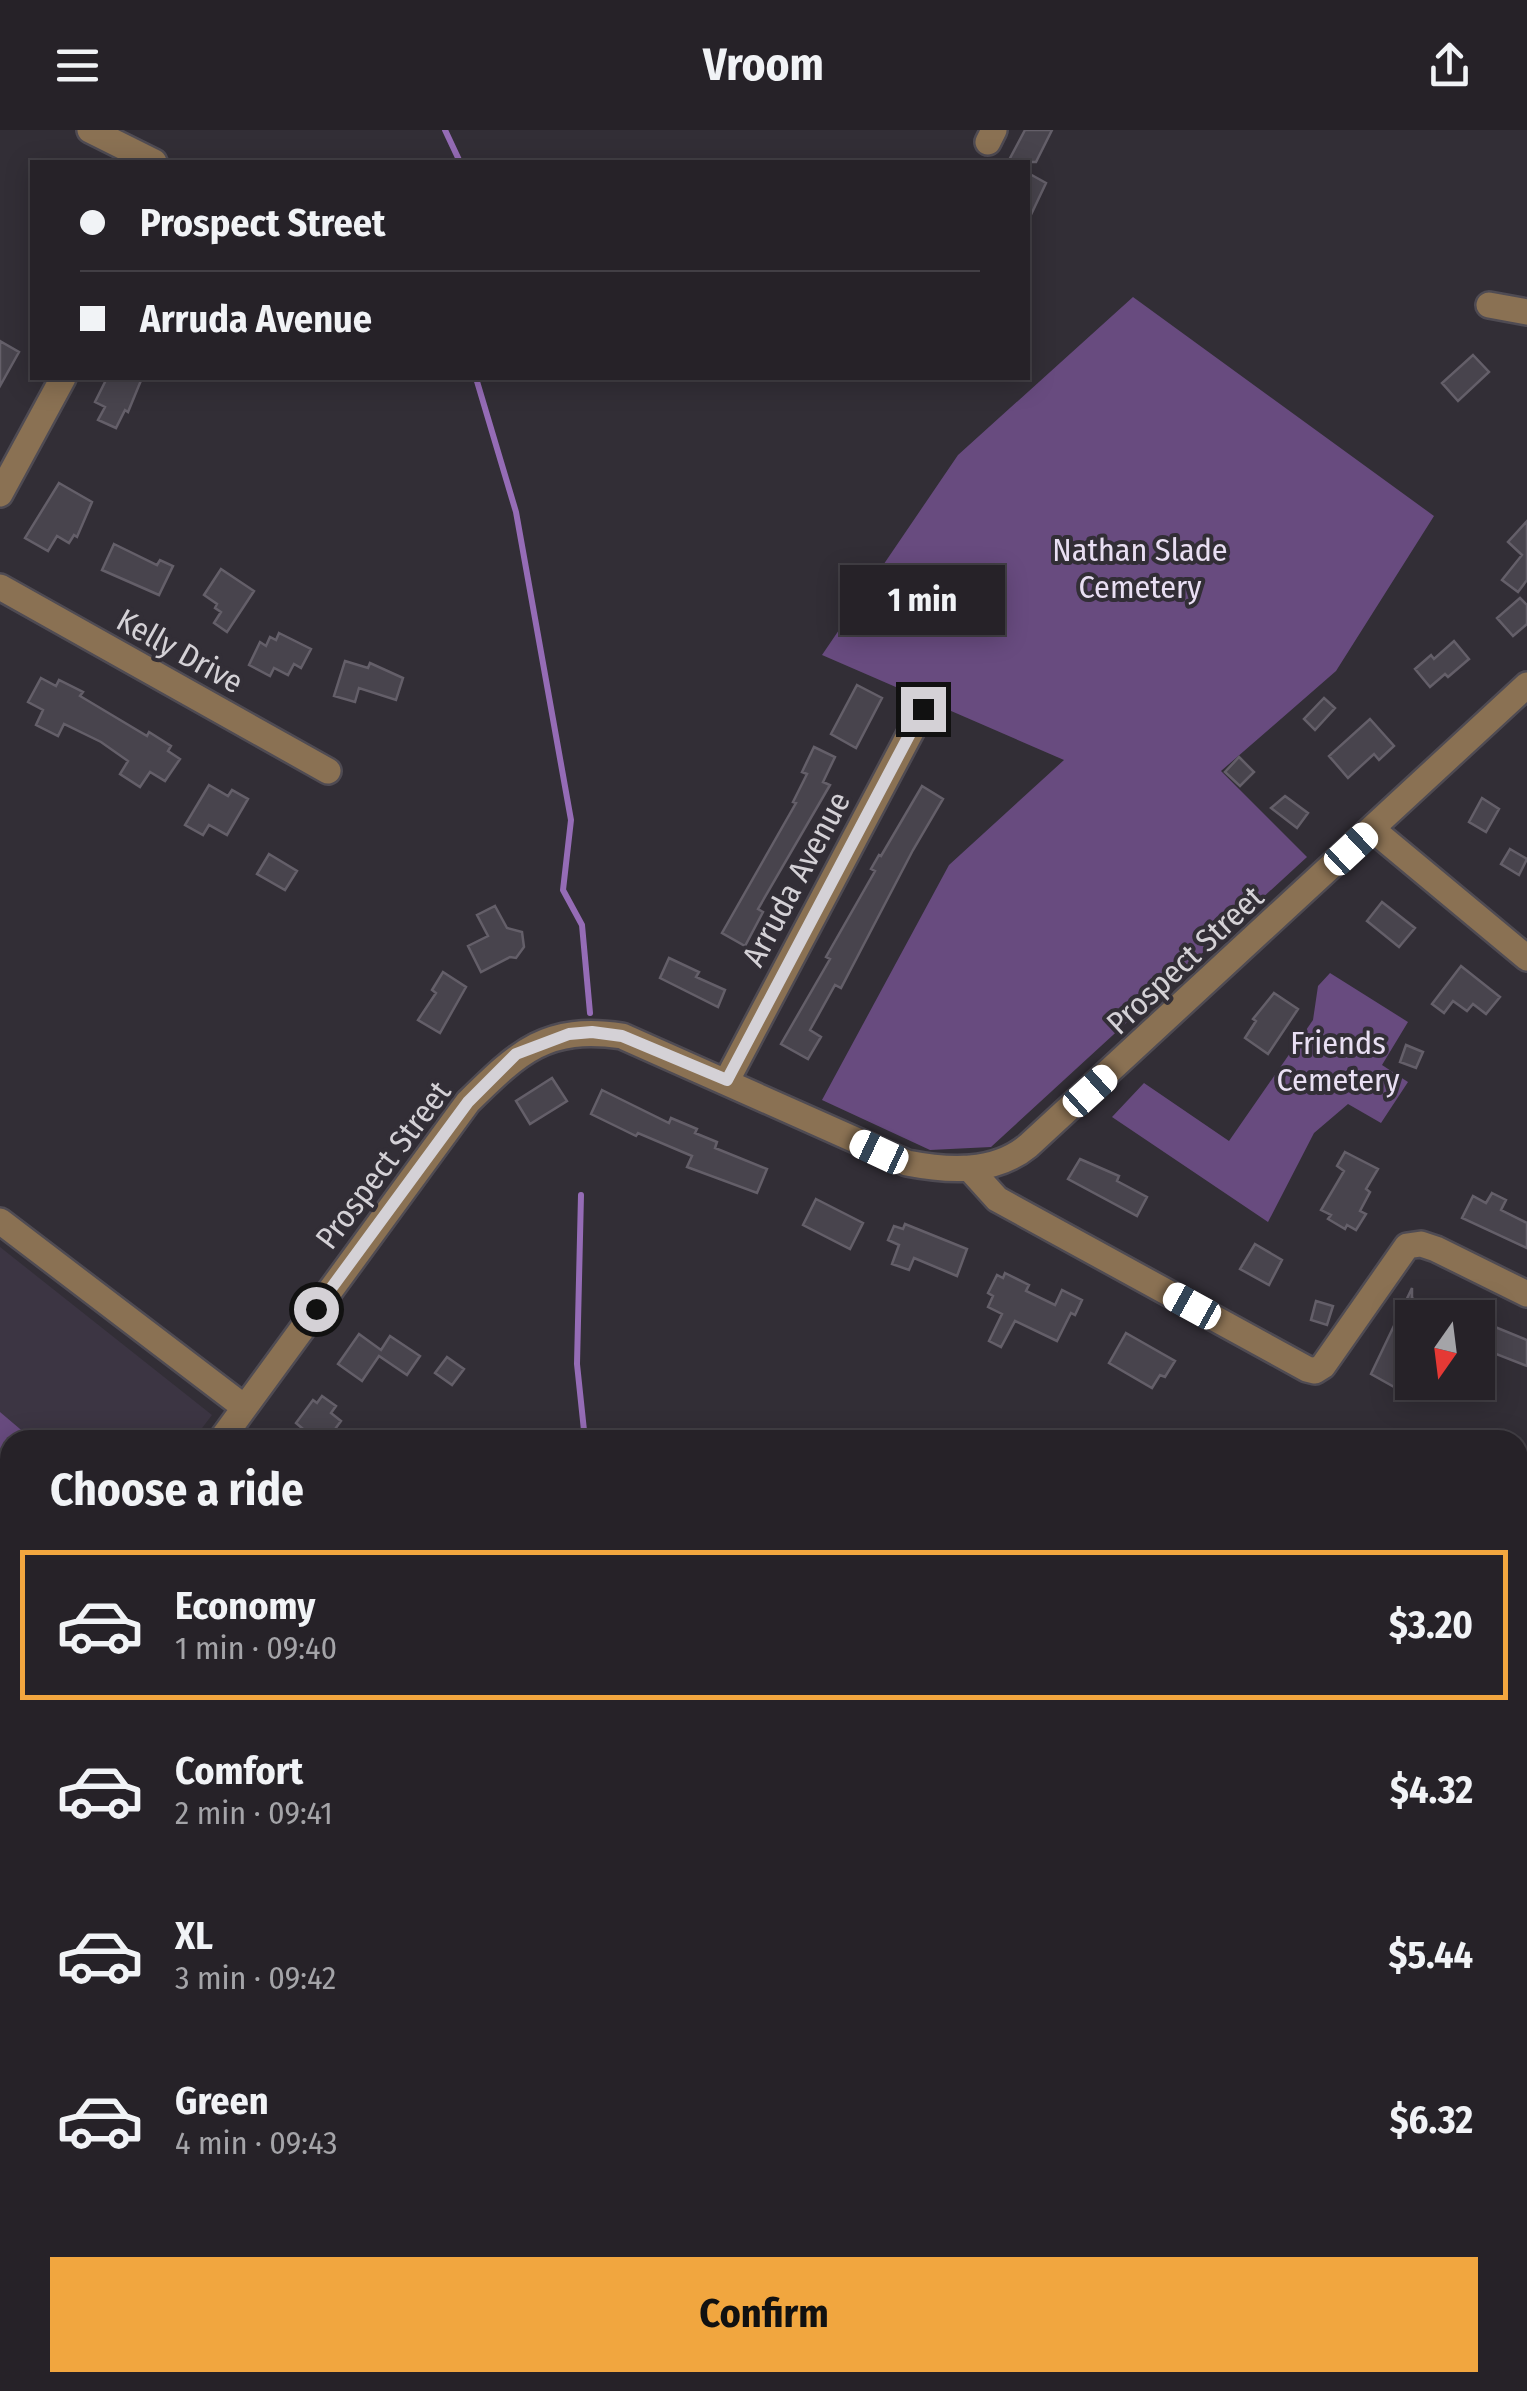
<!DOCTYPE html>
<meta charset="utf-8">
<style>
:root{--surface:#262228;--page:#2e2a30;--text:#f1f3f6;--muted:#a4a4a8;--line:#423f45;--accent:#f1a63f}
body{margin:0;font-family:"Fira Sans Condensed",sans-serif;background:var(--page);color:var(--text);height:100vh;display:flex;flex-direction:column;font-size:38px;white-space:nowrap}
*{box-sizing:border-box;margin:0}
p{font-size:32px;color:var(--muted)}
.icon{flex:none;width:55px;height:55px;fill:none;stroke:currentColor;stroke-width:2;stroke-linecap:round;stroke-linejoin:round}
.map{position:relative;flex:1;overflow:hidden}
.drawer{position:absolute;left:0px;top:1300px;width:1528px;height:962px;display:flex;flex-direction:column;background:var(--surface);border-radius:30px 30px 0 0;box-shadow:0 5px 25px #0003,0 0 0 2px var(--line)}
.drawer>*{flex:none}
.guide{position:absolute;left:30px;top:30px;width:1000px;height:220px;border-radius:0px;box-shadow:0 5px 25px #0003,0 0 0 2px var(--line);display:grid;align-content:center;height:220px;padding:0 50px;background:var(--surface)}
.needle{width:65px;rotate:194deg}
.fabs{position:absolute;left:1395px;top:1170px;display:grid;gap:20px}
.fabs a{display:grid;place-items:center;width:100px;height:100px;border-radius:0px;background:var(--surface);box-shadow:0 5px 25px #0003,0 0 0 2px var(--line);font-size:50px}
.end{position:absolute;width:45px;height:45px;margin:-22px;border:12px solid #d4d1d6;background:#111;box-shadow:0 0 0 5px #111}
.from{border-radius:50%}
.bubble{position:absolute;height:70px;border-radius:0px;background:var(--surface);box-shadow:0 5px 25px #0003,0 0 0 2px var(--line);font-size:32px;font-weight:700;line-height:70px;text-align:center}
.car{position:absolute;width:30px;height:60px;margin:-30px -15px;border-radius:12px;box-shadow:0 0 8px 2px #0007;background:linear-gradient(#fff 24%,#345 0 40%,#fff 0 76%,#345 0 86%,#fff 0)}
.guide b{display:flex;align-items:center;gap:35px;height:95px;font-size:38px}
.guide b+b{border-top:2px solid var(--line)}
.guide i{width:25px;height:25px;background:var(--text)}
ul{padding:0;list-style:none}
li{display:flex;align-items:center;gap:30px;height:150px;margin:0 20px 15px;padding:0 30px;border:5px solid transparent;border-radius:0px}
li div{flex:1}
li b{display:block;font-size:38px}
li em{font-style:normal;font-weight:700}
li.on{border-color:var(--accent)}
li>.icon{width:90px;height:90px;stroke-width:1.5}
h2{padding:0 50px;font-size:45px;line-height:120px}
.primary-button{display:flex;gap:20px;margin-top:auto;padding:20px 50px}
.primary-button a{flex:1;height:115px;border-radius:0px;background:var(--accent);color:#111;font-size:40px;font-weight:700;line-height:115px;text-align:center}
header{display:flex;justify-content:space-between;align-items:center;height:130px;padding:0 50px;background:var(--surface);font-size:45px;font-weight:700}
.map>svg:first-child{display:block}
.built{fill:#3c3543}
.green{fill:#684b7f}
.lines{fill:none;stroke-linecap:round;stroke-linejoin:round}
.stream{stroke:#956cb6;stroke-width:6}
.building{fill:#48444d;stroke:#645f69;stroke-width:2.5}
.minor-casing{stroke:#4f4b53;stroke-width:30}
.minor{stroke:#8a7153;stroke-width:25}
.route{stroke:#d4d1d6;stroke-width:12}
.labels{text-anchor:middle;dominant-baseline:central;stroke-width:8;stroke-linejoin:round;paint-order:stroke}
.park-label{font-size:32px;fill:#e9dff3;stroke:#322e36}
.street-label{font-size:32px;fill:#d4d1d6;stroke:#322e36}
</style>
<header><svg class="icon" aria-label="menu" viewBox="0 0 24 24"><path d="M4 6h16M4 12h16M4 18h16"/></svg>Vroom<svg class="icon" aria-label="share" viewBox="0 0 24 24"><path d="M12 15V3M7 8l5-5 5 5M5 13v7h14v-7"/></svg></header>
<div class="map">
<svg width="1527" height="2261" viewBox="0 0 1527 2261">
<rect width="100%" height="100%" fill="#322e36"/>
<path class="built" d="M 0,1117 L 212,1285 L 193,1310 L 10,1310 L 10,1562 L 0,1576 Z"/>
<path class="green" d="M 1133,167 L 1434,386 L 1336,541 L 1221,641 L 1307,727 L 991,1017 L 930,1020 L 822,970 L 949,735 L 1064,630 L 822,525 L 958,325 Z
M 1330,843 L 1408,892 L 1382,935 L 1408,952 L 1381,993 L 1348,974 L 1314,1003 L 1268,1092 L 1112,987 L 1144,953 L 1229,1011 L 1313,890 L 1318,856 Z
M 0,1282 L 33,1310 L 10,1310 L 10,1489 L 0,1515 Z"/>
<g class="lines">
<path class="stream" d="M 445,0 L 460,32
M 476,248 L 516,382 L 571,690 L 563,760 L 582,795 L 590,883
M 581,1065 L 577,1234 L 585,1310
M 339,2252 L 339,2261"/>
</g>
<path class="building" d="M 1025,0 L 1052,0 L 1036,32 L 1008,32 Z
M 1028,43 L 1046,53 L 1028,91 Z
M 0,211 L 19,222 L 0,256 Z
M 1473,225 L 1489,242 L 1458,271 L 1442,253 Z
M 107,248 L 142,248 L 128,282 L 125,280 L 116,298 L 98,290 L 105,277 L 95,272 Z
M 59,353 L 92,372 L 77,407 L 74,405 L 69,413 L 57,406 L 48,421 L 25,408 Z
M 1527,391 L 1527,450 L 1518,462 L 1502,450 L 1522,425 L 1508,412 Z
M 114,414 L 157,435 L 160,430 L 173,436 L 159,465 L 102,440 Z
M 221,439 L 254,461 L 227,502 L 214,493 L 221,482 L 215,478 L 217,474 L 204,465 Z
M 1520,468 L 1527,475 L 1527,494 L 1513,506 L 1497,488 Z
M 279,503 L 311,519 L 301,538 L 294,534 L 288,545 L 274,538 L 270,546 L 249,535 L 260,512 L 266,516 L 270,507 L 276,510 Z
M 1454,511 L 1469,529 L 1448,547 L 1445,544 L 1430,557 L 1415,539 L 1431,525 L 1434,529 Z
M 345,531 L 368,538 L 370,533 L 403,548 L 396,570 L 359,558 L 355,572 L 334,566 Z
M 41,548 L 56,556 L 59,550 L 83,562 L 80,566 L 147,606 L 149,602 L 171,616 L 168,621 L 180,629 L 165,651 L 150,642 L 140,657 L 120,644 L 128,631 L 101,612 L 64,594 L 58,606 L 36,595 L 43,580 L 28,572 Z
M 857,555 L 882,568 L 856,618 L 831,604 Z
M 1324,568 L 1335,578 L 1315,600 L 1304,589 Z
M 1370,589 L 1394,616 L 1379,630 L 1374,624 L 1348,648 L 1329,626 Z
M 814,617 L 835,627 L 823,652 L 830,655 L 758,779 L 763,782 L 745,816 L 722,803 L 796,673 L 793,672 L 807,644 L 802,642 Z
M 1239,627 L 1254,642 L 1240,656 L 1225,642 Z
M 209,655 L 228,666 L 232,660 L 248,669 L 227,705 L 209,695 L 203,705 L 185,695 Z
M 922,656 L 943,669 L 913,720 L 841,858 L 835,855 L 810,900 L 821,907 L 808,929 L 781,914 L 830,829 L 826,827 L 875,741 L 871,739 L 879,725 L 881,726 Z
M 1285,666 L 1308,683 L 1297,698 L 1271,678 Z
M 1482,668 L 1499,679 L 1486,702 L 1469,692 Z
M 1510,719 L 1527,729 L 1519,745 L 1501,734 Z
M 269,724 L 297,741 L 285,760 L 257,744 Z
M 1382,772 L 1415,798 L 1399,817 L 1367,791 Z
M 495,776 L 507,798 L 522,802 L 524,817 L 516,828 L 510,827 L 481,842 L 468,816 L 488,806 L 477,785 Z
M 669,828 L 699,842 L 696,847 L 725,860 L 718,877 L 660,848 Z
M 1461,836 L 1500,867 L 1486,884 L 1473,874 L 1467,881 L 1453,871 L 1444,883 L 1432,874 Z
M 443,842 L 466,857 L 440,903 L 418,890 L 436,863 L 432,860 Z
M 1274,863 L 1298,879 L 1268,924 L 1245,908 L 1256,891 L 1253,889 Z
M 1406,915 L 1423,922 L 1416,938 L 1400,932 Z
M 552,948 L 567,971 L 530,994 L 516,971 Z
M 602,960 L 669,993 L 671,988 L 697,999 L 695,1003 L 717,1012 L 715,1018 L 767,1039 L 757,1063 L 687,1037 L 692,1026 L 638,1003 L 636,1006 L 591,984 Z
M 1345,1022 L 1378,1039 L 1366,1059 L 1370,1062 L 1360,1081 L 1366,1084 L 1356,1100 L 1347,1095 L 1345,1099 L 1328,1089 L 1331,1085 L 1321,1080 L 1344,1041 L 1337,1036 Z
M 1080,1029 L 1119,1046 L 1117,1051 L 1147,1067 L 1137,1086 L 1068,1049 Z
M 1492,1063 L 1506,1070 L 1501,1080 L 1527,1093 L 1527,1118 L 1462,1088 L 1473,1066 L 1486,1073 Z
M 816,1069 L 863,1093 L 850,1119 L 803,1095 Z
M 905,1094 L 967,1119 L 957,1146 L 914,1128 L 909,1140 L 892,1134 L 899,1115 L 888,1110 L 894,1096 L 903,1099 Z
M 1255,1114 L 1282,1130 L 1269,1155 L 1240,1139 Z
M 1005,1143 L 1029,1155 L 1026,1161 L 1055,1175 L 1062,1160 L 1082,1170 L 1075,1185 L 1071,1183 L 1057,1211 L 1015,1191 L 1001,1217 L 989,1211 L 1002,1184 L 988,1177 L 993,1166 L 988,1163 L 997,1145 L 1003,1148 Z
M 1412,1158 L 1412,1168 L 1449,1188 L 1412,1188 L 1412,1211 L 1401,1232 L 1407,1236 L 1396,1258 L 1371,1244 Z
M 1316,1171 L 1333,1176 L 1327,1195 L 1311,1190 Z
M 1478,1190 L 1527,1210 L 1527,1236 L 1478,1217 Z
M 1126,1203 L 1175,1231 L 1165,1247 L 1160,1245 L 1152,1258 L 1109,1233 Z
M 359,1204 L 381,1220 L 390,1206 L 420,1226 L 407,1245 L 379,1226 L 362,1251 L 338,1234 Z
M 447,1227 L 464,1239 L 452,1255 L 435,1243 Z
M 322,1266 L 336,1276 L 331,1283 L 341,1291 L 327,1310 L 304,1310 L 309,1304 L 296,1293 L 313,1270 L 317,1273 Z"/>
<g class="lines">
<g class="minor-casing">
<path id="minor" d="M 90,0 L 154,32
M 988,12 L 994,0
M 1489,175 L 1527,182
M 0,364 L 63,248
M 0,457 L 328,641
M 1372,699 L 1527,828
M 727,950 L 923,579
M 969,1038 L 997,1069 L 1307,1239 L 1315,1241 L 1323,1236 L 1407,1116 L 1421,1114 L 1436,1119 L 1527,1164
M 0,1091 L 244,1277
M 221,1310 L 468,972 C 519,922 546,895 622,906 L 907,1033 C 948,1041 994,1044 1028,1016 L 1527,555
M 0,1614 L 10,1601
M 0,1950 L 10,1955"/>
</g>
<use href="#minor" class="minor"/>
</g>
<g class="lines">
<path class="route" d="M 316,1179 L 468,972 L 516,924 L 569,904 L 592,902 L 622,906 L 727,950 L 923,579"/>
</g>
<g class="labels">
<g class="park-label">
<text x="1140" y="420">Nathan Slade<tspan x="1140" dy="37">Cemetery</tspan></text>
<text x="1338" y="913">Friends<tspan x="1338" dy="37">Cemetery</tspan></text>
</g>
<g class="street-label">
<text transform="translate(180 521) rotate(29)">Kelly Drive</text>
<text transform="translate(796 749) rotate(-62)">Arruda Avenue</text>
<text transform="translate(1185 830) rotate(-43)">Prospect Street</text>
<text transform="translate(383 1035) rotate(-53)">Prospect Street</text>
</g>
</g>
</svg>
<div class="fabs">
<a><svg class="needle" viewBox="-14 -14 28 28"><path d="M0-13l5 13h-10z" fill="#e53935"/><path d="M0 13l5-13h-10z" fill="#a4a4a8"/></svg></a>
</div>
<i class="end from" style="left:316px;top:1179px"></i>
<i class="end" style="left:923px;top:579px"></i>
<div class="bubble" style="left:840px;top:435px;width:165px">1 min</div>
<i class="car" style="left:1351px;top:719px;rotate:47deg"></i>
<i class="car" style="left:1090px;top:961px;rotate:48deg"></i>
<i class="car" style="left:879px;top:1022px;rotate:295deg"></i>
<i class="car" style="left:1192px;top:1176px;rotate:299deg"></i>
<div class="guide">
<b><i class="from"></i>Prospect Street</b>
<b><i></i>Arruda Avenue</b>
</div>
<section class="drawer">
<h2>Choose a ride</h2>
<ul>
<li class="on"><svg class="icon" aria-label="car" viewBox="0 0 24 24"><path d="M5 17H2v-5l4-1 3-4h7l3 4 3 1v5h-3M9 17h6M6 11h13"/><circle cx="7" cy="17" r="2"/><circle cx="17" cy="17" r="2"/></svg><div><b>Economy</b><p>1 min · 09:40</p></div><em>$3.20</em></li>
<li><svg class="icon" aria-label="car" viewBox="0 0 24 24"><path d="M5 17H2v-5l4-1 3-4h7l3 4 3 1v5h-3M9 17h6M6 11h13"/><circle cx="7" cy="17" r="2"/><circle cx="17" cy="17" r="2"/></svg><div><b>Comfort</b><p>2 min · 09:41</p></div><em>$4.32</em></li>
<li><svg class="icon" aria-label="car" viewBox="0 0 24 24"><path d="M5 17H2v-5l4-1 3-4h7l3 4 3 1v5h-3M9 17h6M6 11h13"/><circle cx="7" cy="17" r="2"/><circle cx="17" cy="17" r="2"/></svg><div><b>XL</b><p>3 min · 09:42</p></div><em>$5.44</em></li>
<li><svg class="icon" aria-label="car" viewBox="0 0 24 24"><path d="M5 17H2v-5l4-1 3-4h7l3 4 3 1v5h-3M9 17h6M6 11h13"/><circle cx="7" cy="17" r="2"/><circle cx="17" cy="17" r="2"/></svg><div><b>Green</b><p>4 min · 09:43</p></div><em>$6.32</em></li>
</ul>
<div class="primary-button"><a>Confirm</a></div>
</section>
</div>
